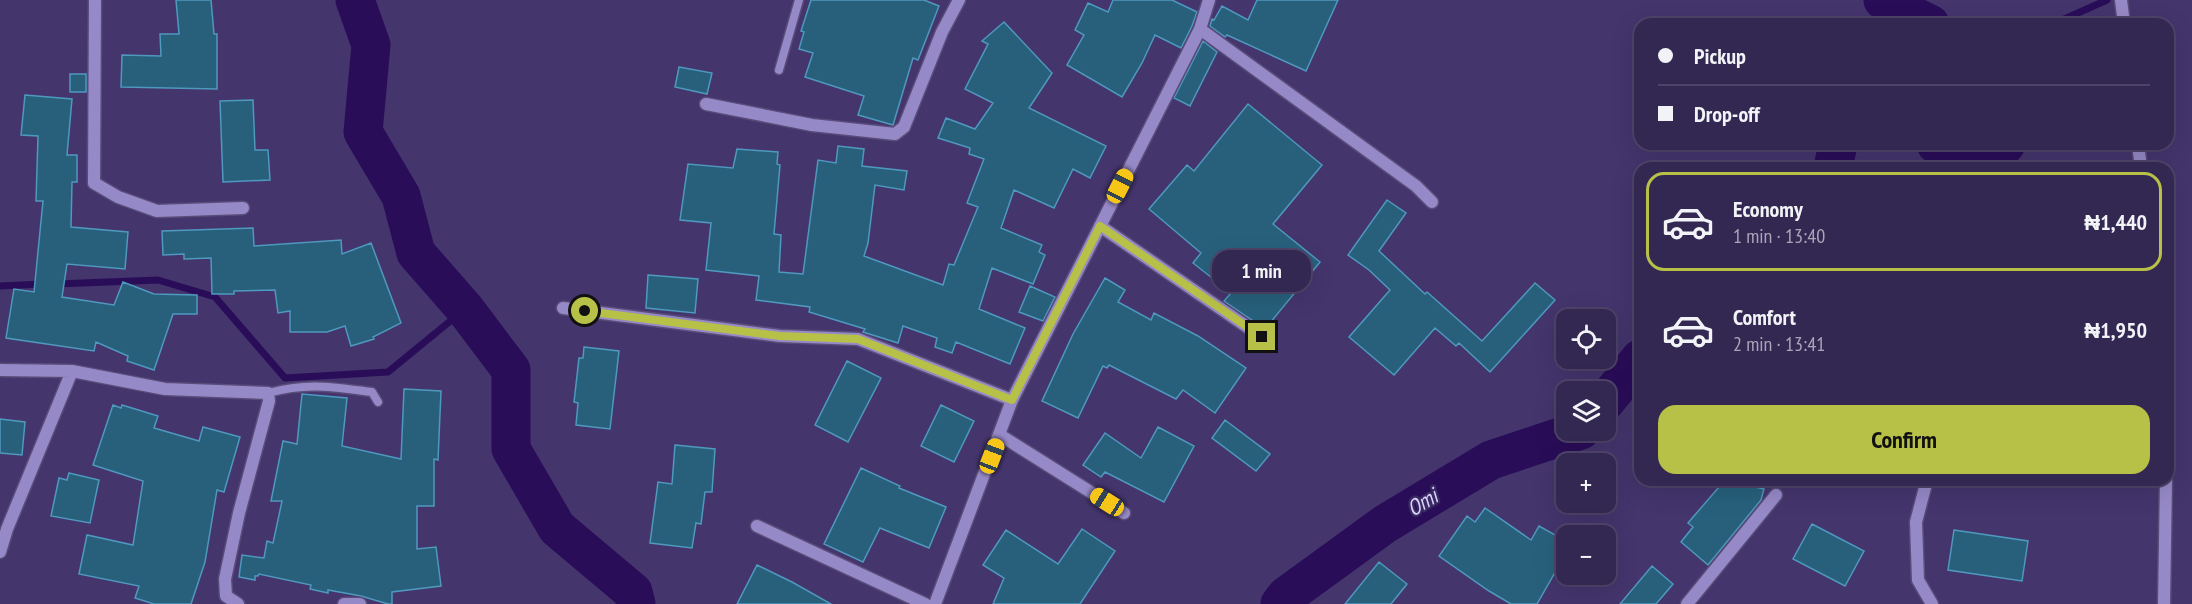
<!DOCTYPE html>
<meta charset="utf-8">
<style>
:root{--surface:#332852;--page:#3b3059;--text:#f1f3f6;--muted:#a9a6b8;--line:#4e4469;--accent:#b8c147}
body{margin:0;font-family:"PT Sans Narrow",sans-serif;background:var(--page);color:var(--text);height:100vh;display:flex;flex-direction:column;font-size:22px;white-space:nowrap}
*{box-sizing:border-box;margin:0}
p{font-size:20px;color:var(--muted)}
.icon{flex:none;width:33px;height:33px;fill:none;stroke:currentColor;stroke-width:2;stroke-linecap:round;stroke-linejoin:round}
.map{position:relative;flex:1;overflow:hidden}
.side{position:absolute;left:1634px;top:162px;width:540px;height:324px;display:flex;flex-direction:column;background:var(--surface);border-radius:18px;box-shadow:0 6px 24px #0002,0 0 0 2px var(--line)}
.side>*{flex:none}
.hud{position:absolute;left:1634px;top:18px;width:540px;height:132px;border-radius:18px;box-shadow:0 6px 24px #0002,0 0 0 2px var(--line);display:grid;align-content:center;height:132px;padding:0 24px;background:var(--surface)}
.controls{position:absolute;left:1556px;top:309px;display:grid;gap:12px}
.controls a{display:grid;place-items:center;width:60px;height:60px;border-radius:12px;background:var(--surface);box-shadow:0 6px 24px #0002,0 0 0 2px var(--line);font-size:30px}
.end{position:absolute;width:27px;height:27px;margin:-14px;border:8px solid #b8c147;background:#111;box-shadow:0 0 0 3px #111}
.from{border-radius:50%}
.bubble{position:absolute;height:42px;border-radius:18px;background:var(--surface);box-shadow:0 6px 24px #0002,0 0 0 2px var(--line);font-size:20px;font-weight:800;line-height:42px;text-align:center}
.car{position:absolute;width:18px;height:36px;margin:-18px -9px;border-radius:8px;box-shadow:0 0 4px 2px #0007;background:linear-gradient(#f5c518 24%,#345 0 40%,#f5c518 0 76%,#345 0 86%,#f5c518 0)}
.hud b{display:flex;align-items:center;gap:21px;height:57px;font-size:22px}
.hud b+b{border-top:2px solid var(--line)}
.hud i{width:15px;height:15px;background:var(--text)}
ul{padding:10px 0 0;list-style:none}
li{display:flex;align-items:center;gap:18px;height:99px;margin:0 12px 9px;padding:0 12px;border:3px solid transparent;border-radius:18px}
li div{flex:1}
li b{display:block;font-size:22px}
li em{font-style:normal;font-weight:800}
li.on{border-color:var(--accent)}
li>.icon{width:54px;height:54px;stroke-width:1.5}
.button{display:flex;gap:12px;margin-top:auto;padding:12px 24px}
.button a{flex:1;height:69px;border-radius:18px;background:var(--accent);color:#111;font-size:24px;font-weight:800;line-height:69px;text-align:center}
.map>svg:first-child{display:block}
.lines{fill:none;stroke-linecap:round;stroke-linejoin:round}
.stream{stroke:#2a0d59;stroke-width:7}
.river{stroke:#2a0d59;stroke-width:39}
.building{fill:#28607c;stroke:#4f98be;stroke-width:1.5}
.lane-casing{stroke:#594c79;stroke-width:11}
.street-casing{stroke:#594c79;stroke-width:15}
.lane{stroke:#9689c7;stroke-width:8}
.street{stroke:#9689c7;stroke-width:12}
.route{stroke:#b8c147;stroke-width:8}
.labels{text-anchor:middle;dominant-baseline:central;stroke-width:4.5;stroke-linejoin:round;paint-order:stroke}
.water-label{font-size:22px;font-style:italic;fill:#dad2fe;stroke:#392a61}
</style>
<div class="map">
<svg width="2192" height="604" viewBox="0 0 2192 604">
<rect width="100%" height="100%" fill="#44356d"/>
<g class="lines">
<path class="stream" d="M 2053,24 L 2107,0
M 57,284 L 158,280 L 215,297 L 285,378 L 388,372 L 465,309
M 0,286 L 42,284"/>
<path class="river" d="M 355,0 L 371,45 L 363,132 L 401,196 L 416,253 L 465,309 L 511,370 L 511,449 L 557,528 L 633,592 L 636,604
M 1883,0 L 1888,4 L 1930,24
M 1936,144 L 1985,166 L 2006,144
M 1833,168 L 1838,144
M 1605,402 L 1640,359
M 1280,604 L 1286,596 L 1385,524 L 1491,460 L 1581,430"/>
</g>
<path class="building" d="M 176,0 L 211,0 L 214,34 L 217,34 L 217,89 L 121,87 L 122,55 L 161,56 L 160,34 L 179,34 Z
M 811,0 L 924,0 L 939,6 L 918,60 L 913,58 L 893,125 L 858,115 L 864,96 L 805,77 L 813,53 L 799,49 L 804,32 L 801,31 Z
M 1113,0 L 1172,0 L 1197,12 L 1192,26 L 1181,48 L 1155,35 L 1142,63 L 1122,97 L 1067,65 L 1084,35 L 1075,30 L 1088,3 L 1108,12 Z
M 1257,0 L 1338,0 L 1306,71 L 1227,35 L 1225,37 L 1210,26 L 1212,19 L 1214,20 L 1222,6 L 1248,20 Z
M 1004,22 L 1052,73 L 1029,108 L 1106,146 L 1090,178 L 1073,169 L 1054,208 L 1014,190 L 1001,228 L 1042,245 L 1039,252 L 1045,255 L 1033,284 L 992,268 L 979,309 L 1025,328 L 1010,364 L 956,342 L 952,353 L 935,347 L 937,338 L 903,326 L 898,343 L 863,332 L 865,329 L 809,312 L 810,307 L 756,300 L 759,276 L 706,270 L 711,223 L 680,220 L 688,164 L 733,168 L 737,149 L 778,152 L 777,164 L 780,165 L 774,234 L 781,235 L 779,272 L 803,274 L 818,160 L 836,163 L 838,146 L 864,149 L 862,166 L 907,171 L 904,190 L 875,185 L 868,243 L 864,256 L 943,285 L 949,264 L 954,265 L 978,207 L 967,203 L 984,159 L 969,154 L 970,148 L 938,138 L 946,118 L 975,129 L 993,103 L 965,89 L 988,44 L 982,41 Z
M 1203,41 L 1217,52 L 1190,106 L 1174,98 Z
M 679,67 L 712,73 L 707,94 L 675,87 Z
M 70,74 L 86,74 L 86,92 L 70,92 Z
M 25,95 L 72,99 L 67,155 L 77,155 L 77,182 L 72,182 L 71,227 L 128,232 L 125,269 L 67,264 L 62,297 L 114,305 L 123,282 L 154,294 L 197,295 L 197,314 L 173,314 L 154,370 L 127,361 L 128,356 L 96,342 L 94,351 L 6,338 L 14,289 L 34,292 L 43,201 L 36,201 L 38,136 L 21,135 Z
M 253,100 L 255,150 L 268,150 L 270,180 L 223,182 L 220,101 Z
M 1248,104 L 1322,165 L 1273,224 L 1320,262 L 1265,329 L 1224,301 L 1231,293 L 1193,263 L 1201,253 L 1149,209 L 1187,165 L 1194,171 Z
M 1387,200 L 1406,213 L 1379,251 L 1425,294 L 1427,292 L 1482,341 L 1535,283 L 1555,300 L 1490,372 L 1459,343 L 1456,346 L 1435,328 L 1394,375 L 1349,337 L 1390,290 L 1369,270 L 1348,255 Z
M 253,228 L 254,246 L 341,240 L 342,254 L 371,243 L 401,323 L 373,337 L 374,339 L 351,346 L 345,326 L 327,332 L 290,332 L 290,311 L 278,313 L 275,290 L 234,291 L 234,294 L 212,294 L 211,258 L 184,259 L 184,254 L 163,255 L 162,231 Z
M 648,275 L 698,279 L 695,313 L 646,308 Z
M 1105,278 L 1125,290 L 1118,302 L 1151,320 L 1154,313 L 1198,336 L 1246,368 L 1215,413 L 1183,390 L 1176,399 L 1109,365 L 1107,368 L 1103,366 L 1078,418 L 1042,401 L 1073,334 Z
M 1030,286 L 1055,297 L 1043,321 L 1019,312 Z
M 584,347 L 619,351 L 610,429 L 576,425 L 578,403 L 574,402 L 579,358 L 583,358 Z
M 847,361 L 881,378 L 848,442 L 815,425 Z
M 404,389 L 441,391 L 438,460 L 434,459 L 434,506 L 417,506 L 417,549 L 436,547 L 441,586 L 392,592 L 392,604 L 388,604 L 361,596 L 328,590 L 328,593 L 310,589 L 311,585 L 259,574 L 258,576 L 255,576 L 255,580 L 239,577 L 242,555 L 264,558 L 267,541 L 273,543 L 282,501 L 271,501 L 283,441 L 297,444 L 302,394 L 347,398 L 342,446 L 401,459 Z
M 113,405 L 121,408 L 122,405 L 158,416 L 154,428 L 199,441 L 203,427 L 240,437 L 224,492 L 217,490 L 205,562 L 191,604 L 154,604 L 135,598 L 139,586 L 79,574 L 87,535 L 133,545 L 143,481 L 93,465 Z
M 941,405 L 974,421 L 954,462 L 921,446 Z
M 0,419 L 25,422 L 22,455 L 0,453 Z
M 1225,420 L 1270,454 L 1256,471 L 1212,438 Z
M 1158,427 L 1194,446 L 1164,502 L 1105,472 L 1101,477 L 1083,465 L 1105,433 L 1141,458 Z
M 675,445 L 715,449 L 712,492 L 705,492 L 701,524 L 696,523 L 692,548 L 650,543 L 658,482 L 672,484 Z
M 861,468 L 900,486 L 899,488 L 946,507 L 929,548 L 880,528 L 863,562 L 824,544 Z
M 69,473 L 99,480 L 90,523 L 51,516 L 59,478 L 67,480 Z
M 1725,480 L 1764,489 L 1761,500 L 1708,565 L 1681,542 L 1693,527 L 1688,523 Z
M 1485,508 L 1531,540 L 1539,526 L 1566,541 L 1566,553 L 1537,604 L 1511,604 L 1489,591 L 1439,556 L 1467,516 L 1475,522 Z
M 1812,524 L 1864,551 L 1845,586 L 1793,559 Z
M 1082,529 L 1115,551 L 1080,604 L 993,604 L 1004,578 L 983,565 L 1006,530 L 1058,564 Z
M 1954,530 L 2028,541 L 2022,581 L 1948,570 Z
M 1379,562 L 1407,584 L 1391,604 L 1345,604 Z
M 757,565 L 792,582 L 831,604 L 737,604 Z
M 1652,566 L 1673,584 L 1656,604 L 1620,604 Z"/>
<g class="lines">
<g class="lane-casing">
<path id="lane" d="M 779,70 L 799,0
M 268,393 C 308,382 332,387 372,392 L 378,402"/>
</g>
<g class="street-casing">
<path id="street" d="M 95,0 L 94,183 L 118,197 L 157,211 L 243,208
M 2121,0 L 2124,24
M 1200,29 L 1416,186 L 1432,202
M 706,104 L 812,125 L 895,134 L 904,127 L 942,32 L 959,0
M 2138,144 L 2141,168
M 1100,226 L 1262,337
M 563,308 L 780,336 L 858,339 L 1012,400
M 0,370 L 72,371 L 165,389 L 268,393 L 269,401 L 239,513 L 225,579 L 226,596 L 238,604
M 1000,435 L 1124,513
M 1927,480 L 1916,522 L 1918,580 L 1932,604
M 757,526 L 925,604
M 0,552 L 7,529 L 72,371
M 344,604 L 360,604
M 935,604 L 1012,400 L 1200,29 L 1209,0
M 1687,604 L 1776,495
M 2164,604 L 2166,480"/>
</g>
<use href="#lane" class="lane"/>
<use href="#street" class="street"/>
</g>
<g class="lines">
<path class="route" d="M 585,311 L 780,336 L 858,339 L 1012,400 L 1100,226 L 1262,337"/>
</g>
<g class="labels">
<g class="water-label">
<text transform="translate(1422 502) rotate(-31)">Omi</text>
</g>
</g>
</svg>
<div class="controls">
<a><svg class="icon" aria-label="locate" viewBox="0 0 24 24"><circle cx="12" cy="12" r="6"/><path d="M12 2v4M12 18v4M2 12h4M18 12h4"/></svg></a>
<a><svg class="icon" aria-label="layers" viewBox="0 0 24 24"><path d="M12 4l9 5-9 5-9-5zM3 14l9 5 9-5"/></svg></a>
<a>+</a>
<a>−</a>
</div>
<i class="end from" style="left:585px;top:311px"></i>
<i class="end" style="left:1262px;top:337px"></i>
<div class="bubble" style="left:1212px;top:250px;width:99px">1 min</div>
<i class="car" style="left:1120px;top:186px;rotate:27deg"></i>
<i class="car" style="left:992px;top:456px;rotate:21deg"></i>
<i class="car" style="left:1107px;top:502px;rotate:302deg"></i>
<div class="hud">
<b><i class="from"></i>Pickup</b>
<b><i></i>Drop-off</b>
</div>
<section class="side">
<ul>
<li class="on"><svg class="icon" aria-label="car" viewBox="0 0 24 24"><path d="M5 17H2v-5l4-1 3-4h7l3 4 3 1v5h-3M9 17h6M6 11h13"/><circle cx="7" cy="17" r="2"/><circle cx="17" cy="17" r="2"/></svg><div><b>Economy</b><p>1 min · 13:40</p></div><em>₦1,440</em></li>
<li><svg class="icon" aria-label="car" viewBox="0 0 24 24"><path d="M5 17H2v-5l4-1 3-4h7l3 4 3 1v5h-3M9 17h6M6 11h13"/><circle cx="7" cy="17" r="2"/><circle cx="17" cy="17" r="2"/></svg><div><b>Comfort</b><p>2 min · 13:41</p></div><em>₦1,950</em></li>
</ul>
<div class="button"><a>Confirm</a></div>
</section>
</div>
